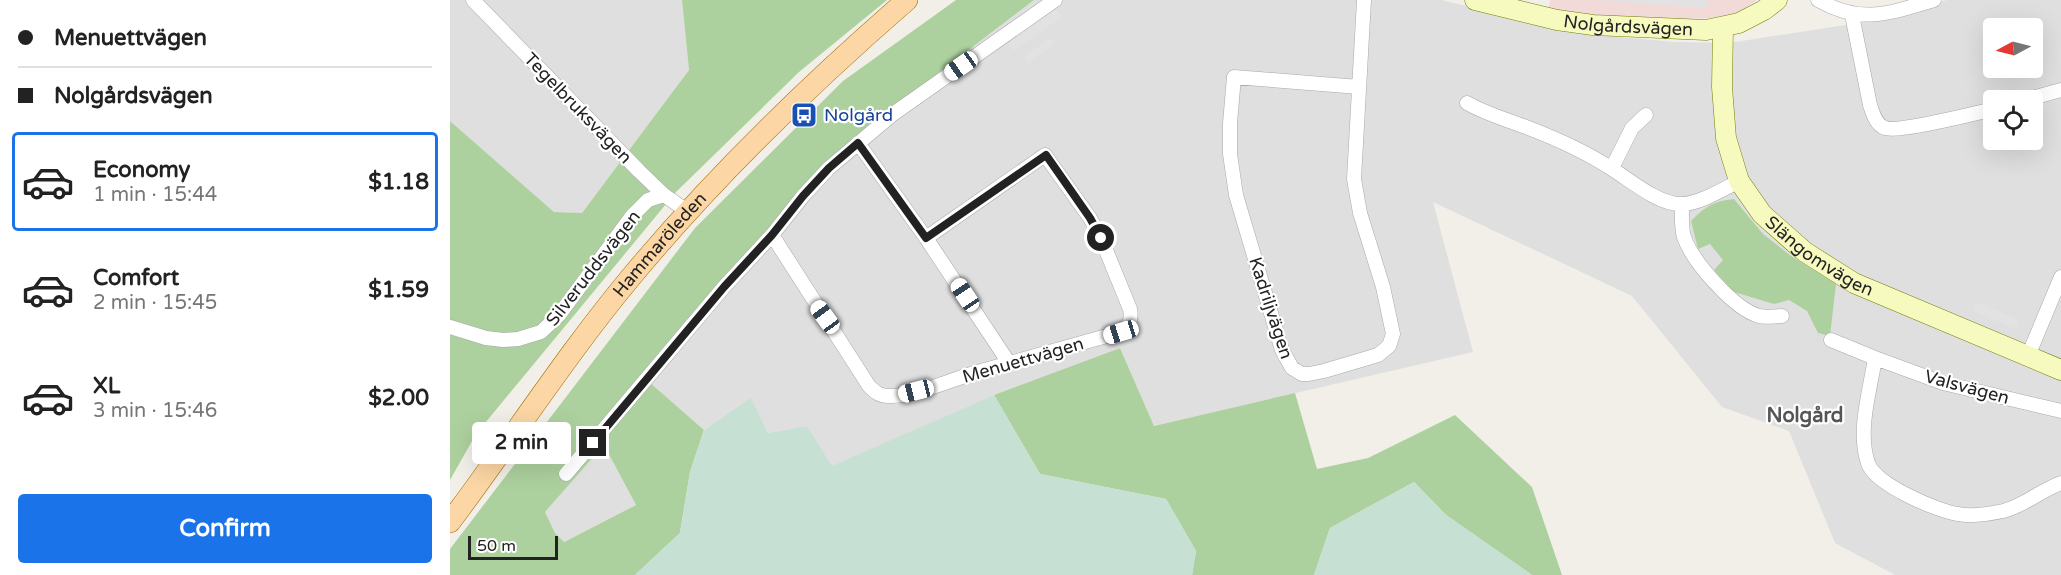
<!DOCTYPE html>
<meta charset="utf-8">
<style>
:root{--surface:#fff;--page:#f6f6f6;--text:#222;--muted:#767676;--line:#e0e0e0;--accent:#1a73e8}
body{margin:0;font-family:"Varela Round",sans-serif;background:var(--page);color:var(--text);height:100vh;display:flex;flex-direction:column;font-size:22px;white-space:nowrap}
*{box-sizing:border-box;margin:0}
p{font-size:20px;color:var(--muted)}
.icon{flex:none;width:33px;height:33px;fill:none;stroke:currentColor;stroke-width:2;stroke-linecap:round;stroke-linejoin:round}
.map{position:relative;flex:1;overflow:hidden}
.side{display:flex;flex-direction:column;background:var(--surface);width:450px}
.side>*{flex:none}
.hud{display:grid;align-content:center;height:132px;padding:0 18px;background:var(--surface)}
.needle{width:39px;rotate:263deg}
.buttons{position:absolute;left:1533px;top:18px;display:grid;gap:12px}
.buttons a{display:grid;place-items:center;width:60px;height:60px;border-radius:6px;background:var(--surface);box-shadow:0 6px 24px #0002;font-size:30px}
.scale{position:absolute;left:18px;bottom:15px;width:90px;box-sizing:border-box;padding-left:6px;border:3px solid #222;border-top:0;font-size:16px;line-height:21px;white-space:nowrap;color:#222;-webkit-text-stroke:4px #fff;paint-order:stroke}
.end{position:absolute;width:27px;height:27px;margin:-14px;border:8px solid #222;background:#fff;box-shadow:0 0 0 3px #fff}
.from{border-radius:50%}
.bubble{position:absolute;height:42px;border-radius:6px;background:var(--surface);box-shadow:0 6px 24px #0002;font-size:20px;font-weight:700;line-height:42px;text-align:center}
.car{position:absolute;width:18px;height:36px;margin:-18px -9px;border-radius:8px;box-shadow:0 0 4px 2px #0007;background:linear-gradient(#fff 24%,#345 0 40%,#fff 0 76%,#345 0 86%,#fff 0)}
.hud b{display:flex;align-items:center;gap:21px;height:57px;font-size:22px}
.hud b+b{border-top:2px solid var(--line)}
.hud i{width:15px;height:15px;background:var(--text)}
ul{padding:0;list-style:none}
li{display:flex;align-items:center;gap:18px;height:99px;margin:0 12px 9px;padding:0 6px;border:3px solid transparent;border-radius:6px}
li div{flex:1}
li b{display:block;font-size:22px}
li em{font-style:normal;font-weight:700}
li.on{border-color:var(--accent)}
li>.icon{width:54px;height:54px;stroke-width:1.5}
.button{display:flex;gap:12px;margin-top:auto;padding:12px 18px}
.button a{flex:1;height:69px;border-radius:6px;background:var(--accent);color:#fff;font-size:24px;font-weight:700;line-height:69px;text-align:center}
main{display:flex;flex:1;min-height:0}
.map>svg:first-child{display:block}
.residential{fill:#e0dfdf;fill-rule:evenodd}
.commercial{fill:#f2dad9}
.forest{fill:#add19e;fill-rule:evenodd}
.wetland{fill:#c6e0d4}
.parking{fill:#e2e2e2}
.lines{fill:none;stroke-linecap:round;stroke-linejoin:round}
.street-casing{stroke:#a9a9a9;stroke-width:15}
.secondary-casing{stroke:#707d05;stroke-width:21}
.primary-casing{stroke:#a06b00;stroke-width:22}
.street{stroke:#fff;stroke-width:14}
.secondary{stroke:#f7fabf;stroke-width:20}
.primary{stroke:#fcd6a4;stroke-width:21}
.route{stroke:#222;stroke-width:8}
.labels{text-anchor:middle;dominant-baseline:central;stroke-width:4.5;stroke-linejoin:round;paint-order:stroke}
.street-label{font-size:18px;fill:#222;stroke:#fff}
.transit-label{font-size:18px;fill:#164399;stroke:#fff;text-anchor:start}
.neighbourhood-label{font-size:20px;font-weight:bold;fill:#555;stroke:#fff}
</style>
<main>
<section class="side">
<div class="hud">
<b><i class="from"></i>Menuettvägen</b>
<b><i></i>Nolgårdsvägen</b>
</div>
<ul>
<li class="on"><svg class="icon" aria-label="car" viewBox="0 0 24 24"><path d="M5 17H2v-5l4-1 3-4h7l3 4 3 1v5h-3M9 17h6M6 11h13"/><circle cx="7" cy="17" r="2"/><circle cx="17" cy="17" r="2"/></svg><div><b>Economy</b><p>1 min · 15:44</p></div><em>$1.18</em></li>
<li><svg class="icon" aria-label="car" viewBox="0 0 24 24"><path d="M5 17H2v-5l4-1 3-4h7l3 4 3 1v5h-3M9 17h6M6 11h13"/><circle cx="7" cy="17" r="2"/><circle cx="17" cy="17" r="2"/></svg><div><b>Comfort</b><p>2 min · 15:45</p></div><em>$1.59</em></li>
<li><svg class="icon" aria-label="car" viewBox="0 0 24 24"><path d="M5 17H2v-5l4-1 3-4h7l3 4 3 1v5h-3M9 17h6M6 11h13"/><circle cx="7" cy="17" r="2"/><circle cx="17" cy="17" r="2"/></svg><div><b>XL</b><p>3 min · 15:46</p></div><em>$2.00</em></li>
</ul>
<div class="button"><a>Confirm</a></div>
</section>
<div class="map">
<svg width="1611" height="575" viewBox="0 0 1611 575">
<rect width="100%" height="100%" fill="#f2efe9"/>
<path class="residential" d="M 0,0 L 232,0 L 239,70 L 132,213 L 104,212 L 0,121 Z
M 584,0 L 992,0 L 1125,33 L 1225,42 L 1279,43 L 1408,23 L 1497,0 L 1611,0 L 1611,575 L 1445,575 L 1385,543 L 1339,431 L 1272,407 L 1182,296 L 983,202 L 1023,352 L 704,426 L 670,348 L 544,395 L 382,467 L 357,426 L 318,433 L 301,399 L 254,430 L 190,375 L 310,241 L 408,137 L 487,74 ZM 1544,28 L 1582,28 L 1582,68 L 1544,68 ZM 1544,100 L 1582,100 L 1582,140 L 1544,140 Z
M 154,445 L 186,505 L 113,542 L 105,533 L 95,512 Z"/>
<path class="commercial" d="M 1100,0 L 1307,0 L 1288,13 L 1259,18 L 1169,22 L 1098,10 Z"/>
<path class="forest" d="M 232,0 L 437,0 L 349,72 L 226,192 L 26,434 L 0,480 L 0,121 L 104,212 L 132,213 L 239,70 Z
M 506,0 L 584,0 L 487,74 L 390,153 L 191,375 L 254,430 L 240,472 L 230,533 L 185,575 L 0,575 L 0,549 L 245,228 L 393,81 ZM 154,445 L 186,505 L 114,542 L 105,533 L 95,512 Z
M 1284,199 L 1313,234 L 1341,256 L 1386,284 L 1380,336 L 1368,333 L 1357,311 L 1339,300 L 1324,304 L 1284,292 L 1264,270 L 1273,260 L 1260,244 L 1248,249 L 1241,221 C 1255,207 1263,201 1284,199 Z
M 670,348 L 704,426 L 845,393 L 867,469 L 918,458 L 1005,415 L 1082,487 L 1112,575 L 1082,575 L 996,515 L 964,482 L 880,528 L 864,575 L 742,575 L 746,551 L 716,499 L 590,474 L 544,395 Z"/>
<path class="wetland" d="M 544,395 L 590,474 L 716,499 L 746,551 L 742,575 L 185,575 L 230,533 L 240,472 L 254,430 L 301,398 L 318,433 L 357,426 L 382,466 Z
M 964,482 L 996,515 L 1082,575 L 864,575 L 880,528 Z"/>
<path class="parking" d="M 1145,0 L 1258,0 L 1257,8 Z
M 606,9 L 612,17 L 563,51 L 558,44 Z
M 600,38 L 605,43 L 578,63 L 574,57 Z
M 1527,302 L 1569,320 L 1566,329 L 1523,311 Z"/>
<g class="lines">
<g class="street-casing">
<path id="street" d="M 23,0 L 189,171 L 214,195 L 237,211
M 1368,0 C 1411,25 1440,13 1484,0
M 1402,15 L 1420,105 C 1423,114 1426,125 1435,128 C 1448,133 1526,113 1544,109
M 909,87 L 784,77 L 780,123 L 780,154 L 786,195 L 832,350 L 842,368 L 852,374 L 859,374 L 874,371 L 928,355 L 939,346 L 943,334 L 933,287 L 910,213 L 904,179 L 914,0
M 1575,100 L 1611,90
M 1017,103 C 1036,114 1055,119 1076,127 C 1105,138 1136,152 1162,169 C 1180,180 1208,204 1230,204 C 1247,205 1274,189 1289,181
M 408,143 L 476,238 L 559,363
M 1162,168 L 1182,128 L 1196,115
M 1232,205 C 1232,215 1231,227 1234,237 C 1242,261 1284,309 1309,316 C 1315,318 1325,316 1332,316
M 322,235 L 419,386 C 425,392 429,396 439,396 C 462,397 501,380 524,373 C 573,359 622,346 671,332 C 680,326 682,319 680,309 L 651,238 L 640,218 L 595,155 L 476,238
M 0,327 L 36,338 L 53,340 L 68,339 L 91,332 L 109,315 L 182,216 L 198,200 L 214,195
M 1381,340 L 1425,358
M 1578,356 L 1611,277
M 1611,411 L 1493,383 L 1425,358 C 1420,391 1407,431 1418,463 C 1424,484 1487,511 1508,514 C 1522,517 1539,514 1553,511 C 1574,506 1591,490 1611,483
M 116,474 L 274,287 L 322,235 L 353,196 L 379,168 L 443,114 L 605,0"/>
</g>
<g class="secondary-casing">
<g id="secondary">
<path id="s1" d="M 1025,0 L 1107,20 L 1143,25 L 1256,30 L 1289,23 L 1314,10 L 1327,0"/>
<path id="s2" d="M 1273,28 L 1272,87 L 1276,138 L 1289,181 L 1312,214 L 1355,252 L 1404,283 L 1611,370"/>
</g>
</g>
<g class="primary-casing">
<g id="primary">
<path id="s3" d="M 0,522 C 61,441 116,355 181,277 C 265,176 358,86 457,0"/>
</g>
</g>
<use href="#street" class="street"/>
<use href="#secondary" class="secondary"/>
<use href="#primary" class="primary"/>
</g>
<g class="lines">
<path class="route" d="M 143,443 L 274,287 L 322,235 L 353,196 L 379,168 L 408,143 L 476,238 L 596,155 L 640,218 L 651,238"/>
</g>
<defs>
<g id="bus-square" transform="scale(1.35)"><rect x="-9" y="-9" width="18" height="18" rx="4" fill="#1a4fb4" stroke="#fff"/><path d="M-5-6H5V4H4V6H2V4H-2V6H-4V4H-5ZM-3.5-4V0h7V-4ZM-3.5 1.2v1.5H-2V1.2ZM2 1.2v1.5H3.5V1.2Z" fill="#fff"/></g>
</defs>
<g fill-rule="evenodd">
<use href="#bus-square" x="354" y="115"/>
</g>
<g class="labels">
<g class="street-label">
<text stroke="none"><textPath href="#s1" startOffset="156">Nolgårdsvägen</textPath></text>
<text transform="translate(128 108) rotate(46)">Tegelbruksvägen</text>
<text stroke="none"><textPath href="#s3" startOffset="348">Hammaröleden</textPath></text>
<text stroke="none"><textPath href="#s2" startOffset="267">Slängomvägen</textPath></text>
<text transform="translate(143 268) rotate(-52)">Silveruddsvägen</text>
<text transform="translate(821 308) rotate(72)">Kadriljvägen</text>
<text transform="translate(573 360) rotate(-16)">Menuettvägen</text>
<text transform="translate(1517 387) rotate(15)">Valsvägen</text>
</g>
<g class="transit-label">
<text x="374" y="115">Nolgård</text>
</g>
<g class="neighbourhood-label">
<text x="1355" y="416">Nolgård</text>
</g>
</g>
</svg>
<div class="buttons">
<a><svg class="needle" viewBox="-14 -14 28 28"><path d="M0-13l5 13h-10z" fill="#e53935"/><path d="M0 13l5-13h-10z" fill="#767676"/></svg></a>
<a><svg class="icon" aria-label="locate" viewBox="0 0 24 24"><circle cx="12" cy="12" r="6"/><path d="M12 2v4M12 18v4M2 12h4M18 12h4"/></svg></a>
</div>
<div class="scale">50 m</div>
<i class="end from" style="left:651px;top:238px"></i>
<i class="end" style="left:143px;top:443px"></i>
<div class="bubble" style="left:22px;top:422px;width:99px">2 min</div>
<i class="car" style="left:511px;top:66px;rotate:235deg"></i>
<i class="car" style="left:515px;top:295px;rotate:326deg"></i>
<i class="car" style="left:375px;top:317px;rotate:324deg"></i>
<i class="car" style="left:671px;top:332px;rotate:253deg"></i>
<i class="car" style="left:466px;top:391px;rotate:256deg"></i>
</div>
</main>
